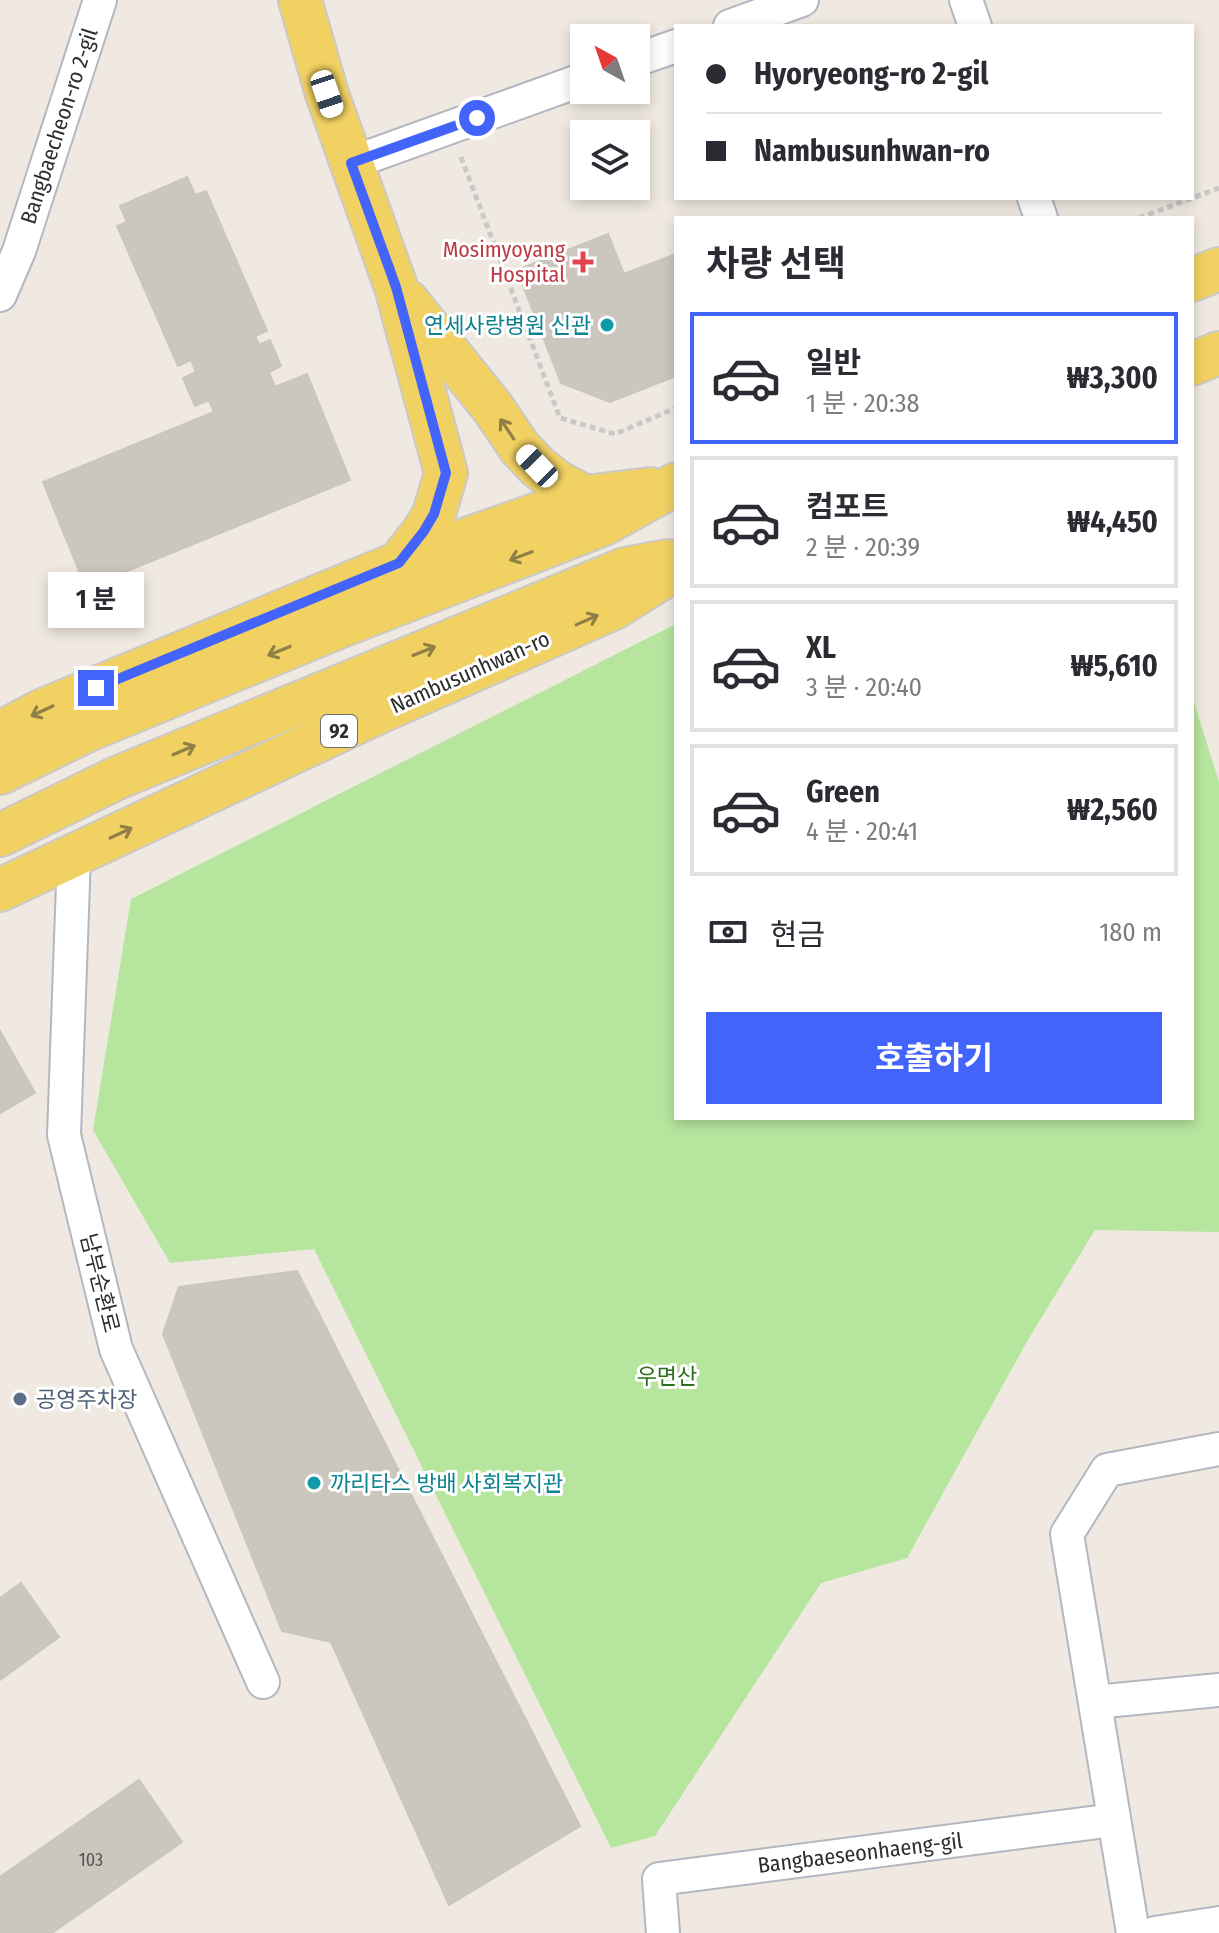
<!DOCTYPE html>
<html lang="ko">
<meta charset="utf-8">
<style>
:root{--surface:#fff;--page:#f2f2f3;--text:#2b2b33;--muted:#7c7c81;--line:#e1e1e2;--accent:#4264fb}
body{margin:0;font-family:"Fira Sans Condensed","Noto Sans KR",sans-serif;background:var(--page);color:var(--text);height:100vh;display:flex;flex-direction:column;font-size:30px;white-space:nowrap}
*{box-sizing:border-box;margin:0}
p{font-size:26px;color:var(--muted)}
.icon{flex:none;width:44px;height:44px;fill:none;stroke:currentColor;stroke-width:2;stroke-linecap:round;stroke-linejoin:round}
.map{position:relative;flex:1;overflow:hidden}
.panel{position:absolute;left:674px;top:216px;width:520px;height:904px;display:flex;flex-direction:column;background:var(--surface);border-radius:0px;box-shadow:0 4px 12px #0003}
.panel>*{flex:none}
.banner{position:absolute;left:674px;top:24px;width:520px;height:176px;border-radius:0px;box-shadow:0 4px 12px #0003;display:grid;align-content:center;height:176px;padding:0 32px;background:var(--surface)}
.needle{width:52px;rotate:320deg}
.tools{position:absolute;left:570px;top:24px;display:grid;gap:16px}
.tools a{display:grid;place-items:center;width:80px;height:80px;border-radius:0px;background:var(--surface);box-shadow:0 4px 12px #0003;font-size:40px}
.end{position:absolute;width:36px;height:36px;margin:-18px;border:10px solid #4264fb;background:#fff;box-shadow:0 0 0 4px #fff}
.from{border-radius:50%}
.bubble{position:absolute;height:56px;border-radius:0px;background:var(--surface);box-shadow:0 4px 12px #0003;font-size:26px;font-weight:700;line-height:56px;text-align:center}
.car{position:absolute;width:24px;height:48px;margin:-24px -12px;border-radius:10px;box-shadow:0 0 6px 2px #0007;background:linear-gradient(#fff 24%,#345 0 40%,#fff 0 76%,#345 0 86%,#fff 0)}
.banner b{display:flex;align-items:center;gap:28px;height:76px;font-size:30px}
.banner b+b{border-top:2px solid var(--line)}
.banner i{width:20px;height:20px;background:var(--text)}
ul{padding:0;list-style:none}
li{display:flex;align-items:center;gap:24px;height:132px;margin:0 16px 12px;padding:0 16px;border:4px solid var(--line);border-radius:0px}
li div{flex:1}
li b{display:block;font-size:30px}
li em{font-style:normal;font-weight:700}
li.on{border-color:var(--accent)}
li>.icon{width:72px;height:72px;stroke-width:1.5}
h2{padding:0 32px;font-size:36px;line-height:96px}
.pay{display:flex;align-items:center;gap:20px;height:88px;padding:0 32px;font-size:30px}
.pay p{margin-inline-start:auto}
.action{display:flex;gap:16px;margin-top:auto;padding:16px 32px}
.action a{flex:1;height:92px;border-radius:0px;background:var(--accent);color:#fff;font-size:32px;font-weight:700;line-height:92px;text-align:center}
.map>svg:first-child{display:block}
.green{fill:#b6e59e}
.building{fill:#cbc7bf;stroke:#cbc5ba;stroke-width:2}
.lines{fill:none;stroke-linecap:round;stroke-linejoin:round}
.minor-casing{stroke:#b4b7c1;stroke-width:36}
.major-casing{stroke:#c9c9c9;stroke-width:46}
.path{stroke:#c9c9c9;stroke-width:5;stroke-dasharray:6 4;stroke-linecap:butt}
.minor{stroke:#fff;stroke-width:32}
.major{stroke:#f2d163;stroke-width:42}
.oneway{stroke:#908048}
.route{stroke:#4264fb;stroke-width:10}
.health-dot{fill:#e0444e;stroke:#fff;stroke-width:3}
.culture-dot{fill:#0f9aa8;stroke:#fff;stroke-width:3}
.service-dot{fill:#5c6f8a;stroke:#fff;stroke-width:3}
.labels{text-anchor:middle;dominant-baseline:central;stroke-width:6;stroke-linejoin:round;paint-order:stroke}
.number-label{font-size:18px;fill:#555452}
.shield{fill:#fff;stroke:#6d6d6d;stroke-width:2}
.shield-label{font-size:20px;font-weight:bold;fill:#2e2e2e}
.street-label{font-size:22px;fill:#2e2e2e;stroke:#fff}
.health-label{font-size:22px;fill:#be3a42;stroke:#fff;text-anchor:end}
.culture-label{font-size:22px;fill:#0d838f;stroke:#fff;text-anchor:end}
.park-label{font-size:22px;fill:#2c6e1b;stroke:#fff}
.service-label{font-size:22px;fill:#4e5e75;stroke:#fff;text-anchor:start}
</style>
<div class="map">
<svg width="1219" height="1933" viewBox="0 0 1219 1933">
<rect width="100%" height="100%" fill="#efe9e1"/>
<path class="green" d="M 676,624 L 676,1118 L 1192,1118 L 1192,696 L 1219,782 L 1219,1232 L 1095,1230 L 1029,1338 L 907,1558 L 821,1583 L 655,1836 L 611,1848 L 314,1249 L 170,1263 L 93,1130 L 131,899 Z"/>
<path class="building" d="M 187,177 L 195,195 L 206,191 L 267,331 L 255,336 L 259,345 L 270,340 L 281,366 L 269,372 L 275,387 L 307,374 L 350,480 L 86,588 L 43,482 L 214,412 L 209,400 L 195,406 L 183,378 L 196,372 L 191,360 L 178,366 L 117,226 L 127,222 L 120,206 Z
M 608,234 L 624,274 L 676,254 L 676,376 L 610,402 L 561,383 L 517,270 Z
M 0,1031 L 35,1093 L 0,1113 Z
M 297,1271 L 580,1826 L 449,1905 L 331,1642 L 282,1631 L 163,1334 L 179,1287 Z
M 21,1583 L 59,1637 L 0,1680 L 0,1598 Z
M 139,1780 L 182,1842 L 52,1933 L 0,1933 L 0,1877 Z"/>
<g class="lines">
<g class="minor-casing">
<path id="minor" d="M 966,0 L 975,26
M 730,26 L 802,0
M 636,60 L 676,46
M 351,163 L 584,79
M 1034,198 L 1041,218
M 0,295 L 19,251 L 100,0
M 74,855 L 64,1135 L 116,1349 L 263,1682
M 1095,1702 L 1219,1690
M 663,1933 L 659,1879 L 1114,1820
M 1133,1933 L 1067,1534 L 1107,1470 L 1219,1449
M 1155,1933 L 1219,1923"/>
</g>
<g class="major-casing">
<path id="major" d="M 300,0 L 327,94 L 396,287 L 446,473 L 434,514 L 424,531 L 399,563
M 1192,280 L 1219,269
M 407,301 L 493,408 L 520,448 L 537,466 L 557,482 L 586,497
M 1192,364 L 1219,353
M 0,733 L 41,711 L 399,563 L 586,497 L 650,489
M 0,773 L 88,730 L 341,626 L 604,524 L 676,484
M 0,835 L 117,778 L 625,569 L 667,561
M 0,890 L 377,713 L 614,608 L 676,569"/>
</g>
<path class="path" d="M 461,157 L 560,418 L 615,434 L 676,408
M 1139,218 L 1219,188"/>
<use href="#minor" class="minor"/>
<use href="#major" class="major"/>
</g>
<defs><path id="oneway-shaft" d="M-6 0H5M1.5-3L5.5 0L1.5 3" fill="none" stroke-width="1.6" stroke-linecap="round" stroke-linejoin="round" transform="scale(2)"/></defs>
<g class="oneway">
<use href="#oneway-shaft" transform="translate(507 429) rotate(-124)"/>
<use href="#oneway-shaft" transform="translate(521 556) rotate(159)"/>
<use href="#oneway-shaft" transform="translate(587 620) rotate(-24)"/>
<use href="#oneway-shaft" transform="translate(279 651) rotate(158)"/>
<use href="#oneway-shaft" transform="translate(424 651) rotate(-22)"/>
<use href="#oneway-shaft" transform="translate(42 711) rotate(155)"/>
<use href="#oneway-shaft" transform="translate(184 750) rotate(-23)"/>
<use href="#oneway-shaft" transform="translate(121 833) rotate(-25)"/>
</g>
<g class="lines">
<path class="route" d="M 96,688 L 399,563 L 424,531 L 434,514 L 446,473 L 396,287 L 351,163 L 477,118"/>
</g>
<path class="health-dot" d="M579 250h8v8h8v8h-8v8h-8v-8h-8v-8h8z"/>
<g class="culture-dot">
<circle cx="607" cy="325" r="8"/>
<circle cx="314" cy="1483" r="8"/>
</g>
<circle class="service-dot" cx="20" cy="1399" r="8"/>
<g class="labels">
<g class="number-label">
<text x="91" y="1860">103</text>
</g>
<rect class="shield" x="321" y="715" width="36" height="32" rx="6"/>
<g class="shield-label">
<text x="339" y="731">92</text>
</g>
<g class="street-label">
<text transform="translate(59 126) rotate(-72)">Bangbaecheon-ro 2-gil</text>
<text transform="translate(470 672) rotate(-24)">Nambusunhwan-ro</text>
<text transform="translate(100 1283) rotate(76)">남부순환로</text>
<text transform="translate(860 1853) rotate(-7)">Bangbaeseonhaeng-gil</text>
</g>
<g class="health-label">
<text x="565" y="249">Mosimyoyang<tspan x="565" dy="25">Hospital</tspan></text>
</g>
<g class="culture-label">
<text x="591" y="325">연세사랑병원 신관</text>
<text x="330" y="1483" text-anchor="start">까리타스 방배 사회복지관</text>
</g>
<g class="park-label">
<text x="667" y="1376">우면산</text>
</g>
<g class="service-label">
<text x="36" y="1399">공영주차장</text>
</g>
</g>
</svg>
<div class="tools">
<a><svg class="needle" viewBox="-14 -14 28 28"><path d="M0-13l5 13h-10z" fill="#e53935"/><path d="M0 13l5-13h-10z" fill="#7c7c81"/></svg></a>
<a><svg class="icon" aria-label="layers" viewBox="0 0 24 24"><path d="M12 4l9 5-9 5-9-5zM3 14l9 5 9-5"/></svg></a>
</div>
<i class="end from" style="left:477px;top:118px"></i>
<i class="end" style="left:96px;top:688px"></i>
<div class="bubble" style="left:48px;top:572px;width:96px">1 분</div>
<i class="car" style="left:327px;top:94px;rotate:161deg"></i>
<i class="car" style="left:537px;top:466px;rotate:316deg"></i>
<div class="banner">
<b><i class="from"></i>Hyoryeong-ro 2-gil</b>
<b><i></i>Nambusunhwan-ro</b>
</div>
<section class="panel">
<h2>차량 선택</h2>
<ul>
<li class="on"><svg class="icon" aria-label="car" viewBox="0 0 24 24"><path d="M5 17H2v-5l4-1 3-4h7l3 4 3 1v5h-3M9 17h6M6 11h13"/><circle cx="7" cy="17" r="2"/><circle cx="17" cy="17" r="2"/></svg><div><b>일반</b><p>1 분 · 20:38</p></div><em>₩3,300</em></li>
<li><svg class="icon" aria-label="car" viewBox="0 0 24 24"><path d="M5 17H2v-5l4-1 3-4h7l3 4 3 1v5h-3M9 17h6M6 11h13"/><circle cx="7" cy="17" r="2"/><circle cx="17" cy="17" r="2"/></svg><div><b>컴포트</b><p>2 분 · 20:39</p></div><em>₩4,450</em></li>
<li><svg class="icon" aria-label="car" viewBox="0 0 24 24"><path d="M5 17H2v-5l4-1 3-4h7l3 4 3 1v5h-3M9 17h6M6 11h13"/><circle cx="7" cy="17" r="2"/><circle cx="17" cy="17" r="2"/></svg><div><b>XL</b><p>3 분 · 20:40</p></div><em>₩5,610</em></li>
<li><svg class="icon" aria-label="car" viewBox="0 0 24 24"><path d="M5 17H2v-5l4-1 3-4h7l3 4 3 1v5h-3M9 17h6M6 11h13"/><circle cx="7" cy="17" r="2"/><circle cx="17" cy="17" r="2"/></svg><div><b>Green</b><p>4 분 · 20:41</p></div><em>₩2,560</em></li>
</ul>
<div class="pay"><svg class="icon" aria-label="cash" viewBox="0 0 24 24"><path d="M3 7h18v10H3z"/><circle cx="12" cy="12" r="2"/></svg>현금<p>180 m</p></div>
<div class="action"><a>호출하기</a></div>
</section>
</div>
